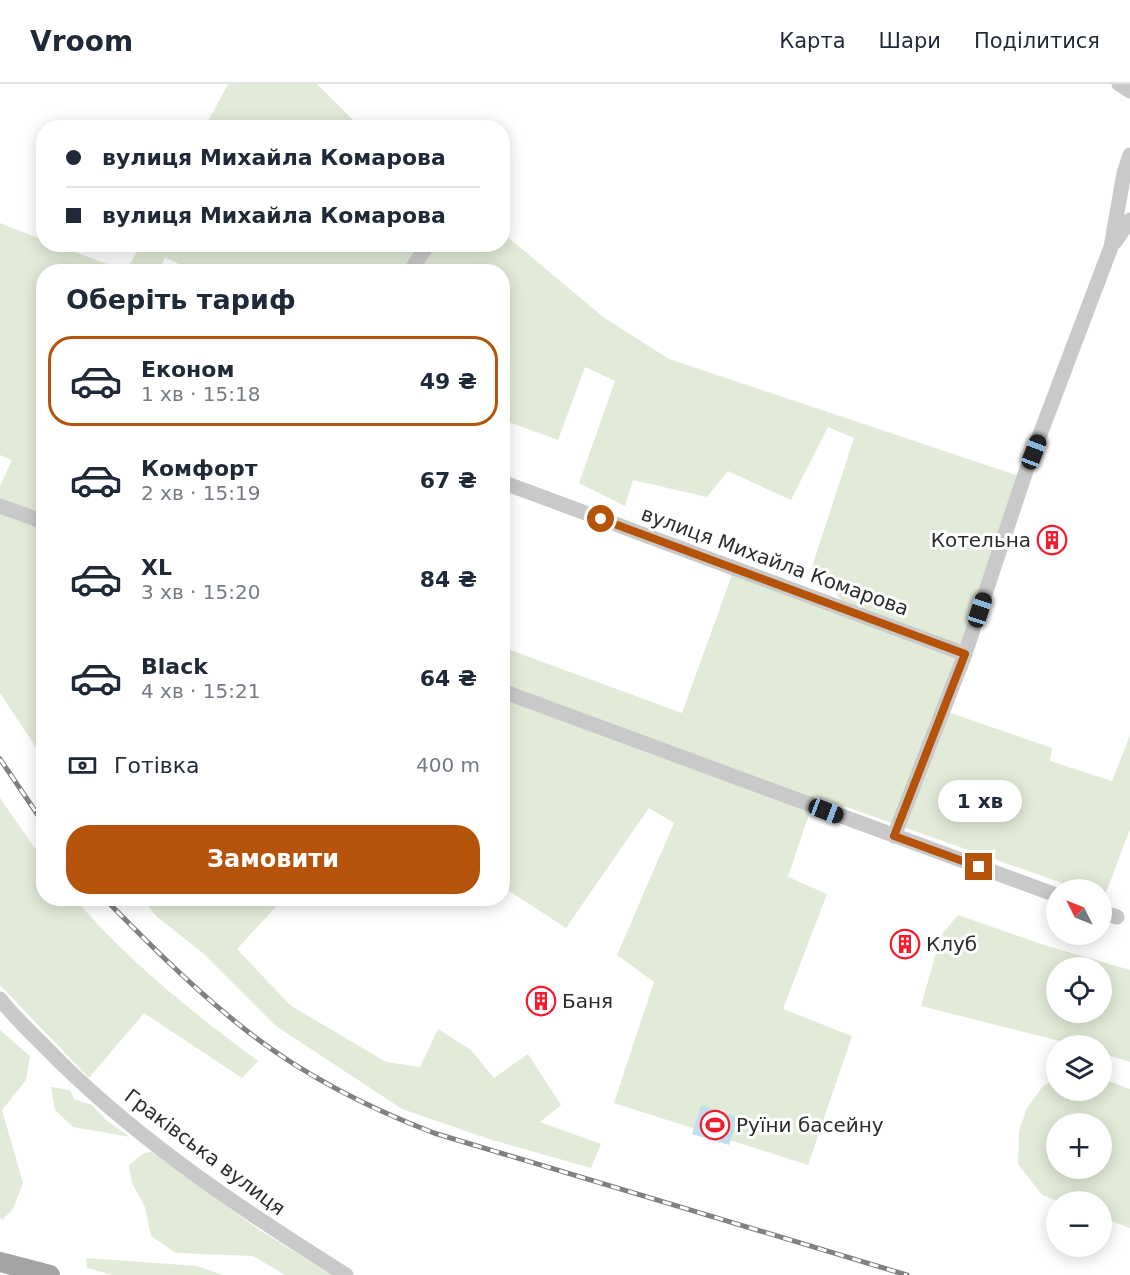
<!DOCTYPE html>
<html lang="uk">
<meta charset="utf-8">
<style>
:root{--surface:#fff;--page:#f6f6f7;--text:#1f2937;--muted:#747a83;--line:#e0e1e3;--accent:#b45309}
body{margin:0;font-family:"DejaVu Sans",sans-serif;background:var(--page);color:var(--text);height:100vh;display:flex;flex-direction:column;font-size:22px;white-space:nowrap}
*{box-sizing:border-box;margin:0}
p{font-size:20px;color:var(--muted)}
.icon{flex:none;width:33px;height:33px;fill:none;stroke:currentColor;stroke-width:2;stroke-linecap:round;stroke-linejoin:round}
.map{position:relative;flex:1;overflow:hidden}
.drawer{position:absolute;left:36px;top:180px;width:474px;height:642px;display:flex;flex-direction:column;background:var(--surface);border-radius:24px;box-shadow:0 3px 15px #0003}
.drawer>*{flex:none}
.hud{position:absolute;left:36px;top:36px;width:474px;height:132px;border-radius:24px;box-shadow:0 3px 15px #0003;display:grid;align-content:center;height:132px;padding:0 30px;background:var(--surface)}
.needle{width:39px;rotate:313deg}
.fabs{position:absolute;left:1046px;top:795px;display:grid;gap:12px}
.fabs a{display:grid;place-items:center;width:66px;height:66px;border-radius:50%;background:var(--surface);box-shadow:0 3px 15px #0003;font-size:30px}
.end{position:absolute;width:27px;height:27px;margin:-14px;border:8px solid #b45309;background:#fff;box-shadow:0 0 0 3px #fff}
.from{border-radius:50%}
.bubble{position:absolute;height:42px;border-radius:21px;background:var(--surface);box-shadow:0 3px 15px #0003;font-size:20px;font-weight:800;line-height:42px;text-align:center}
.car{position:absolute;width:18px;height:36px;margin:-18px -9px;border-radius:8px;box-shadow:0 0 4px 2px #0007;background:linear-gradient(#222 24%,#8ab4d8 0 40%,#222 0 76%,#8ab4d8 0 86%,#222 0)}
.hud b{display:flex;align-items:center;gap:21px;height:57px;font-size:22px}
.hud b+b{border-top:2px solid var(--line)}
.hud i{width:15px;height:15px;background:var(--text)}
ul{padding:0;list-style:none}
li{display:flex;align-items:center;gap:18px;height:90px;margin:0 12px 9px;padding:0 18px;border:3px solid transparent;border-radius:24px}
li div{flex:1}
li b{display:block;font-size:22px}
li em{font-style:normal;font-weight:800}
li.active{border-color:var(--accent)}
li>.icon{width:54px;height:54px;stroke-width:1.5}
h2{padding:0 30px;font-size:27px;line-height:72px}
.pay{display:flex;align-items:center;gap:15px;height:66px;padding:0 30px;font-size:22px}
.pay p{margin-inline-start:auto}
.cta{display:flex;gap:12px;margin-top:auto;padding:12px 30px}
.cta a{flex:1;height:69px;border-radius:24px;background:var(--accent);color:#fff;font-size:24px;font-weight:800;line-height:69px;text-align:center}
header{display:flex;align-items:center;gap:36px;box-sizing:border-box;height:84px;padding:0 30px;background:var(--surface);border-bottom:2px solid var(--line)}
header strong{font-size:28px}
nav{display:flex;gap:33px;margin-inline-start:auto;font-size:21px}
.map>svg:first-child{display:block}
.green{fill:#e2ebd7;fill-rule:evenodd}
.water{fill:#c1ddee}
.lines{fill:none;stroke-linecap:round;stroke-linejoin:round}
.minor{stroke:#c9c9c9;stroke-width:15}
.major{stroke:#a4a4a4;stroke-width:20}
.rail-casing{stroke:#818181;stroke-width:5}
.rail{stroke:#fff;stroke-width:3;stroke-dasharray:9;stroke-linecap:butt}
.route{stroke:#b45309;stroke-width:8}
.labels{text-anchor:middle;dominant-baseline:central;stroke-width:6;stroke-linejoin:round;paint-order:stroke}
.poi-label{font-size:20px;fill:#2c2c2c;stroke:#fff;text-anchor:start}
.street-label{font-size:20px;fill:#2c2c2c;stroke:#fff}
</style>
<header>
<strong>Vroom</strong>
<nav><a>Карта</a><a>Шари</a><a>Поділитися</a></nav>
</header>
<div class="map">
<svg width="1130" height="1191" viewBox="0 0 1130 1191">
<rect width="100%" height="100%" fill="#fff"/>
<path class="green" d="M 228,0 L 317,0 L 360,43 L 205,43 Z
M 0,139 L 43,156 L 44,160 L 56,161 L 126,187 L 44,188 L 43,674 L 0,609 L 0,402 L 12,376 L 0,371 Z
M 503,149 L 603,233 L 669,275 L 1019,392 L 963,562 L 841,516 L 812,483 L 854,354 L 828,343 L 791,416 L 728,387 L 707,413 L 633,396 L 625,422 L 579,399 L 615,297 L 585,283 L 558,356 L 503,336 L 502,188 L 199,188 L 165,174 L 158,187 L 126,187 L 141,161 L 502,160 Z
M 733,488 L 958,571 L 939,625 L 1052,664 L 1050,677 L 1112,697 L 1130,651 L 1130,745 L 1104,814 L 1101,813 L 1101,806 L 1079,805 L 815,712 L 788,793 L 827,810 L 783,925 L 852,952 L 808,1081 L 614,1019 L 654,898 L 617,871 L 674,739 L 649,724 L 566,844 L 503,803 L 502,563 L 682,629 Z
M 0,714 L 43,776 L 44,814 L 75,815 C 128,877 193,929 258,977 L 242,994 L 144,929 L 89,994 L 0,901 Z
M 143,815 L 283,815 L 237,865 L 290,921 L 386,978 L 420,983 L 438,945 L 471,966 L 494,994 L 528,970 L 561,1021 L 540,1038 L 601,1060 L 591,1084 L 489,1055 L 402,1025 L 276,942 L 204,870 L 156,832 Z
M 958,831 L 1044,861 L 1130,886 L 1130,978 L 1101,969 L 1101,962 L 1076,961 L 921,922 L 941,851 ZM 1056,884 L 1101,884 L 1101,928 L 1056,928 Z
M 0,946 L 30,972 L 26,996 L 2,1026 L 23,1099 L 13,1125 L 2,1136 L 0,1134 Z
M 1101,994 L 1130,1005 L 1130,1144 L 1101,1133 L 1101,1118 L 1059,1117 L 1042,1111 L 1018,1080 L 1019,1047 L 1027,1024 L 1043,1002 L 1056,996 L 1056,1006 L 1101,1006 ZM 1056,1040 L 1101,1040 L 1101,1084 L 1056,1084 Z
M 51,1003 L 70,1006 L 74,1015 L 92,1021 L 106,1036 L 130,1053 L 73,1043 L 55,1026 Z
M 152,1068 L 258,1145 L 332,1191 L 285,1191 L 253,1172 L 176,1169 L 151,1152 L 145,1123 L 132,1099 L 129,1081 L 144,1069 Z
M 86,1174 L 197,1182 L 223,1191 L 112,1191 L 87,1184 Z"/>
<path class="water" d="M 701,1021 L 738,1033 L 729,1061 L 692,1050 Z"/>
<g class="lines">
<path class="minor" d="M 1119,0 L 1130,7
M 1115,158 L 1130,136
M 410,188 L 428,160
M 502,398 L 965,570
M 0,422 L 44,438
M 502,607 L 1056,811
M 894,752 L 965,570 L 1025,390 L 1111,163 L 1124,89 L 1130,71
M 1101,828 L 1117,833
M 0,915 C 18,938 40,957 60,978 C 146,1062 244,1127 346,1191"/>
<path class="major" d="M 0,1178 L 50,1191"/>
<g class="rail-casing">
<path id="rail" d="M 0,675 L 44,740
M 104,814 C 148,859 193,904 242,943 C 299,989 366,1023 434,1049 L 907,1191"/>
</g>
<use href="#rail" class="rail"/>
</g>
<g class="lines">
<path class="route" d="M 601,435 L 965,570 L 894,752 L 979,783"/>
</g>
<defs>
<g id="building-ring" transform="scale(1.5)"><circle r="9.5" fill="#fff" stroke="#f51b2d" stroke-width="1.5"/><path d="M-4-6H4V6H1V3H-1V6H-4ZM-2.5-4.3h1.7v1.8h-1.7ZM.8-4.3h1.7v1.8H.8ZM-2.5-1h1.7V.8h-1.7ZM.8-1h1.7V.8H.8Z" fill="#f51b2d"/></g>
<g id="stadium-ring" transform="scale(1.5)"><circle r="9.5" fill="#fff" stroke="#f51b2d" stroke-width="1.5"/><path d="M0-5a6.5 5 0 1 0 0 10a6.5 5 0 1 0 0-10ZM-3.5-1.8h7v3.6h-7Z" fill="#f51b2d"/></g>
</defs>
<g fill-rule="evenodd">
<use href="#building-ring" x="1052" y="456"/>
<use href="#building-ring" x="905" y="860"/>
<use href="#building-ring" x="541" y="917"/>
<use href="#stadium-ring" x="715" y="1041"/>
</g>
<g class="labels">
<g class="poi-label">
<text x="1031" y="456" text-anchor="end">Котельна</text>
<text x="926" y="860">Клуб</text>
<text x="562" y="917">Баня</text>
<text x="736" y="1041">Руїни басейну</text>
</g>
<g class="street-label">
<text transform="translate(775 477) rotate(20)">вулиця Михайла Комарова</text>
<text transform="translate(205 1068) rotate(37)">Граківська вулиця</text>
</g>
</g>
</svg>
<div class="fabs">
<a><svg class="needle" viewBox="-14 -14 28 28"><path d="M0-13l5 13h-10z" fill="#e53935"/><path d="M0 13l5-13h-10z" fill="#747a83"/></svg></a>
<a><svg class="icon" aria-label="locate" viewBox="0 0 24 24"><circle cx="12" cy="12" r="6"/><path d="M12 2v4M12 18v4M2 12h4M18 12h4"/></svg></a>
<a><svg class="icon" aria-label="layers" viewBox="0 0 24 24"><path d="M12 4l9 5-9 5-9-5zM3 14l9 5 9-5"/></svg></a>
<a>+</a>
<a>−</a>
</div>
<i class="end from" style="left:601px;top:435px"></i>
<i class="end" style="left:979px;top:783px"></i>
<div class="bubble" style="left:938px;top:696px;width:84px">1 хв</div>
<i class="car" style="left:1034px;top:368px;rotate:21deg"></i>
<i class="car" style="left:980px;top:526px;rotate:18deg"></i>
<i class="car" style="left:826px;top:727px;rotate:111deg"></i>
<div class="hud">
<b><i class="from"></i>вулиця Михайла Комарова</b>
<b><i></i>вулиця Михайла Комарова</b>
</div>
<section class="drawer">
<h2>Оберіть тариф</h2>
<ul>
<li class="active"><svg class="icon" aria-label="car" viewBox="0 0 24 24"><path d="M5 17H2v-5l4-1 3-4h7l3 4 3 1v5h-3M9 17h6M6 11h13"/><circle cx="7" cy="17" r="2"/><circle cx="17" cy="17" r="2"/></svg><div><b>Економ</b><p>1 хв · 15:18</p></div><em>49 ₴</em></li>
<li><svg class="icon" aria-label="car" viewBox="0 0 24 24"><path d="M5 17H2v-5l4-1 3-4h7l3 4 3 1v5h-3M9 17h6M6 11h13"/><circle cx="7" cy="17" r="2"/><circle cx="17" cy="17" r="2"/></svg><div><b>Комфорт</b><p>2 хв · 15:19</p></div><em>67 ₴</em></li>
<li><svg class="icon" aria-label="car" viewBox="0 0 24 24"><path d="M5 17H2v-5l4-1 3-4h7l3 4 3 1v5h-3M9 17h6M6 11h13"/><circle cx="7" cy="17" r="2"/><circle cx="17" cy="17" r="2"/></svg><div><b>XL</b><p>3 хв · 15:20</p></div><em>84 ₴</em></li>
<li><svg class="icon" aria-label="car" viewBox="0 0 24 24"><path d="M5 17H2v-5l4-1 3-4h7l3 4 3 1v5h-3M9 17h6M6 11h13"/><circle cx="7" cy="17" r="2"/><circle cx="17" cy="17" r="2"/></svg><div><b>Black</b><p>4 хв · 15:21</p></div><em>64 ₴</em></li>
</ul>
<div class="pay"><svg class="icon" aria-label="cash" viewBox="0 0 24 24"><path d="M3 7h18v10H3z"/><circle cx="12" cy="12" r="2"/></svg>Готівка<p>400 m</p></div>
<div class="cta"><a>Замовити</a></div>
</section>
</div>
